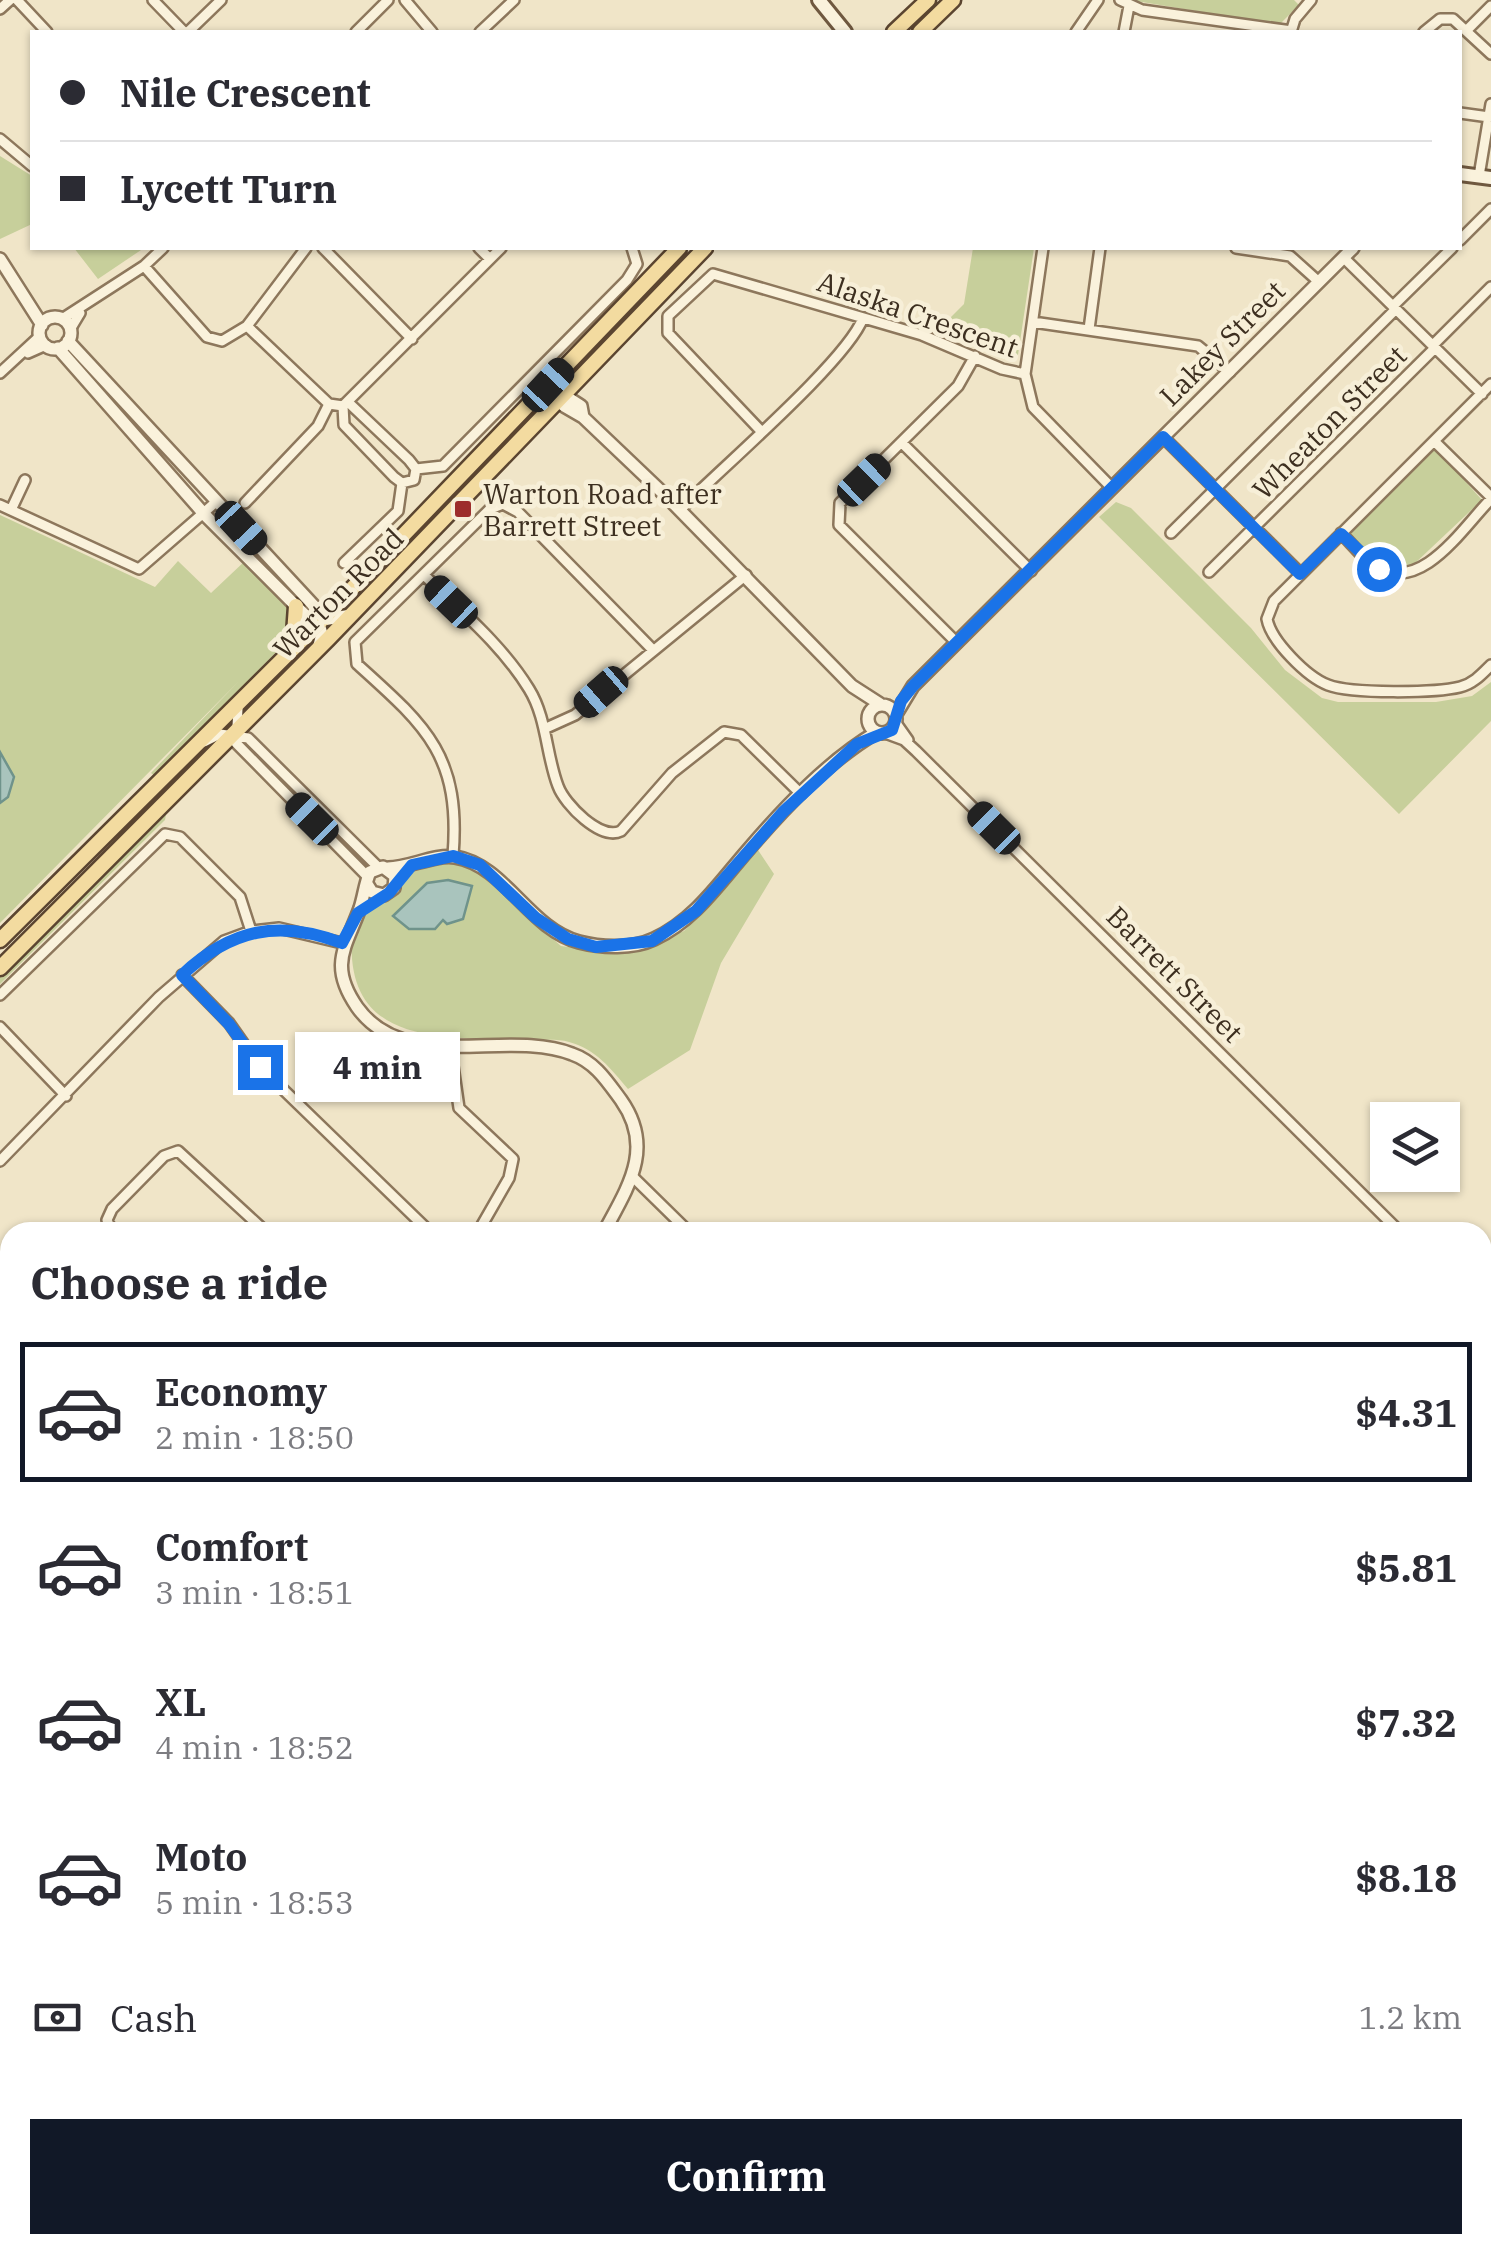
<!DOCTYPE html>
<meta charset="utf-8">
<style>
:root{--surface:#fff;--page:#f2f2f3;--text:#2b2b33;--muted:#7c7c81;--line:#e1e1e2;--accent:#111827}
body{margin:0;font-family:"IBM Plex Serif",serif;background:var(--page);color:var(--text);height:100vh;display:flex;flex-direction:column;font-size:38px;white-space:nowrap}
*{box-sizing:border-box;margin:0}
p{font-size:32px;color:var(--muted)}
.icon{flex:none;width:55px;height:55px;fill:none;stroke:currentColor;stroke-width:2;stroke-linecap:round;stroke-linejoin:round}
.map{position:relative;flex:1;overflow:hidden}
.sheet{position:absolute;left:0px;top:1222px;width:1492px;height:1032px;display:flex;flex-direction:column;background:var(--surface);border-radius:30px 30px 0 0;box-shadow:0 2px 8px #0004}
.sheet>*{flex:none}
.top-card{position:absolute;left:30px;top:30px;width:1432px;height:220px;border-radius:0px;box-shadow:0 2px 8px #0004;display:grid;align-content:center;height:220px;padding:0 30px;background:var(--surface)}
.controls{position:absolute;left:1370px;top:1102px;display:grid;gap:20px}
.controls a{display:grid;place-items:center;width:90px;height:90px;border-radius:0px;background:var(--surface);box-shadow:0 2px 8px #0004;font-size:50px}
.end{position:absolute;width:45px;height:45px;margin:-22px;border:12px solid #1a73e8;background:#fff;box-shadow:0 0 0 5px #fff}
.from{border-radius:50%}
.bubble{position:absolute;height:70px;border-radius:0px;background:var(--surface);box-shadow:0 2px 8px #0004;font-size:32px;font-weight:800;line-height:70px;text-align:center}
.car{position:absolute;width:30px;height:60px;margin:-30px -15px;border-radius:12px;box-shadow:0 0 8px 2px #0007;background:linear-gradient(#222 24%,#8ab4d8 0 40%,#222 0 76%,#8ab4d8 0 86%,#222 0)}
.top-card b{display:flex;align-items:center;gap:35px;height:95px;font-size:38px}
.top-card b+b{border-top:2px solid var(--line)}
.top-card i{width:25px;height:25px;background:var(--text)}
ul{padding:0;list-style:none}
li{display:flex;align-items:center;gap:30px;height:140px;margin:0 20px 15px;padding:0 10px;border:5px solid transparent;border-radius:0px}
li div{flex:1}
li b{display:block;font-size:38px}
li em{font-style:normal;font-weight:800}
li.current{border-color:var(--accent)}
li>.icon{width:90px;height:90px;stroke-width:1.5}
h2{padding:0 30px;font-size:45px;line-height:120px}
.pay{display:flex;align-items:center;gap:25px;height:110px;padding:0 30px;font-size:38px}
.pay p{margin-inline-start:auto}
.button{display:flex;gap:20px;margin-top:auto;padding:20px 30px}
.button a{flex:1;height:115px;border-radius:0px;background:var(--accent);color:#fff;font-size:40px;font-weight:800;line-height:115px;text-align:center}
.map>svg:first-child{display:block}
.green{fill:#c7cf9b}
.water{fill:#a9c4bd;stroke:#6f938b;stroke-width:2.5}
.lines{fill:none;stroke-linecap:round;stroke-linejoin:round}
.minor-casing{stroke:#8d775c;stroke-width:14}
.tertiary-casing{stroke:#8d775c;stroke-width:16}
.secondary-casing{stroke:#6f583f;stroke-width:18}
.primary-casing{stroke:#5b4530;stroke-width:19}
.minor{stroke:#faf2dc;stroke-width:9}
.tertiary{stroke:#faf2dc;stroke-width:11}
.secondary{stroke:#faf2dc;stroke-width:12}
.primary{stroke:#f3dba0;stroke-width:14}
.route{stroke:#1a73e8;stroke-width:12}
.poi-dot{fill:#9d2d2b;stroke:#f7efd8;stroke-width:4}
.labels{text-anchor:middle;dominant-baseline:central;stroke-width:9;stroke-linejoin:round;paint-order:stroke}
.street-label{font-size:28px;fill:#3d2f20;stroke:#f7efd8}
.poi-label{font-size:28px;fill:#3d2f20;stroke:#f7efd8;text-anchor:start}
</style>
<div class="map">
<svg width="1491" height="2253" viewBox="0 0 1491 2253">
<rect width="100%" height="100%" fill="#f0e5c8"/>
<path class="green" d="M 1130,0 L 1294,0 L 1299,5 L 1279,25 Z
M 0,156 L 32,176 L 32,224 L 0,239 Z
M 74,248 L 144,248 L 98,279 Z
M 973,248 L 1034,248 L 1018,355 L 1003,359 L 938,330 L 964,304 Z
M 1430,450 L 1439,452 L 1482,500 L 1412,566 L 1376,562 L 1350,537 L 1351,529 Z
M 1116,502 L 1131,508 L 1251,628 L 1285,670 L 1322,698 L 1338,702 L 1436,702 L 1472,696 L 1491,682 L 1491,721 L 1399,814 L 1099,517 Z
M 0,515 L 155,587 L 178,561 L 211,593 L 246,560 L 293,611 L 283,645 L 155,776 L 151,773 L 239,681 L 0,923 Z
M 167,809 L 165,820 L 0,984 L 0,974 Z
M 758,850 L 774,874 L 721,963 L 690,1050 L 628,1089 C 611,1069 596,1049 569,1042 C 555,1038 537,1041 523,1040 C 440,1037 344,1046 352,934 L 373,905 L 419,867 L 444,862 L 473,868 L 561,946 L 619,954 L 684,931 Z
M 1491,1894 L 1491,2017 L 1483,2010 L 1482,1897 Z
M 152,2245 L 494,2245 L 490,2253 L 159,2253 Z"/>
<path class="water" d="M 0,752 L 14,777 L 8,797 L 0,803 Z
M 448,880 L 472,886 L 463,919 L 447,924 L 443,920 L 435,929 L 409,929 L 393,916 L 427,883 Z
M 185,2245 L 255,2245 L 257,2252 L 192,2253 Z"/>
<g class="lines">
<g class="minor-casing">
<path id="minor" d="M 17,0 L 47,32
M 153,0 L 184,32
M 405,0 L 432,32
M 1120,0 L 1142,10 L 1292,31
M 0,9 L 10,0
M 1467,30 L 1491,6
M 188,32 L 221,0
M 356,32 L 388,0
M 480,32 L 514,0
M 1076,32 L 1098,0
M 1124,32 L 1129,6
M 1291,32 L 1295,19 L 1311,0
M 1424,32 L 1440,19 L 1453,19 L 1491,54
M 1460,113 L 1489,117
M 0,139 L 32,166
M 1479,176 L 1491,104
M 1460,240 L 1491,209
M 323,248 L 412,339
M 479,248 L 490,259
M 1043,248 L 1025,374 L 1033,407 L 1112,488
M 1236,248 L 1290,256 L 1319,282
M 1344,258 L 1482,394
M 144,266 L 207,337 L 222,341 L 247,326 L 306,248
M 1393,306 L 1452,248
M 62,319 L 144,266 L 163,248
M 1033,322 L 1198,346 L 1230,372
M 247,326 L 329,404 L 343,406 L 501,248
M 71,328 L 80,313
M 1089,329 L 1100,248
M 1433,345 L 1491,287
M 28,353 L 46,345
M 0,373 L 40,336
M 1491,384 L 1274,601 L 1267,619 C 1271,641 1307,677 1328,685 C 1351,694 1436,693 1460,687 C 1473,684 1482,674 1491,665
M 343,406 L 344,425 L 394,477 L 402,483 L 414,480 L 416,469 L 409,460 L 350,404
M 760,430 L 668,333 L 668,316 L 713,274 L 922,335 L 1002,369 L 1025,374
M 1163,437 L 1301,574
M 1434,441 L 1491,497
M 902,443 L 1031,571
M 416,469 L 443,466 L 627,280 L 637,264 L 632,248
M 245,503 L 318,426 L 329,404
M 0,505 L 139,569 L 216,502
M 11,510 L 25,480
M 680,510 C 719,470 847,361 863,318
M 1171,533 L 1396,309
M 1341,533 C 1352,544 1363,559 1376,567 C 1422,594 1463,527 1491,499
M 344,563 L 398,511 L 402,483
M 1209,572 L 1435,348
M 424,575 C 461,611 502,645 529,689 C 547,718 546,755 558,786 C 565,805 601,841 621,831 L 672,773 L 724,732 L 741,735 L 801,794
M 957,643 L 839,525 L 840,503 L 958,386 L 975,356
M 238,709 L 236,743 L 367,876
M 896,723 L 908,740
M 544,729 L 575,715 L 746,575
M 885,733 L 904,740 L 916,751 L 1400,1232
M 204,742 L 220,734 L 248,738 L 378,867
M 453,856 C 461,756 427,727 357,664 L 355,642 L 490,509 L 503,504 L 518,512 L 651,648
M 182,975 L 229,1023 L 260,1067 L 430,1232
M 0,995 L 165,834 L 180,837 L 240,897 L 251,931
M 0,1027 L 66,1096
M 450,1045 L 459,1108 L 513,1159 L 509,1178 L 478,1232
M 0,1161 L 159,997 L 224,941 L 251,931 L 279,928 L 342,943
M 633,1177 L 689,1232
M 112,1232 L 107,1220 L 112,1209 L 164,1156 L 178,1151 L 266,1232
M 1482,1314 L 1491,1323
M 0,2055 L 10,2065
M 1482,2167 L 1491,2166
M 0,2173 L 10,2163
M 145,2245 L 153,2253
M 642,2245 L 650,2253
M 799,2245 L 807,2253
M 1112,2245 L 1120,2253
M 1273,2245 L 1281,2253
M 1423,2245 L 1424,2253
M 0,2251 L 2,2253
M 495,2253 L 500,2245
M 874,2253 L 882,2245"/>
</g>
<g class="tertiary-casing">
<path id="tertiary" d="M 0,259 L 42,325
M39 333a16 16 0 1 1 32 0a16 16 0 1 1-32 0Z
M 68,341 L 314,606 L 322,634 L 318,649
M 58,348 L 205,515 L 312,622 L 351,615
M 567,365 L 564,406 L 583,417 L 667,497 L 852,686 L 880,704
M 532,404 L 564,395 L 581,406 L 583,417
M868 719a14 14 0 1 1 28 0a14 14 0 1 1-28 0Z
M 896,714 L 913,686 L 1353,248
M 388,868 C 409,868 434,854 455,857 C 505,865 529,929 579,942 C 602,948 633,949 654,939 C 694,921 720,882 748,850 C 785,807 828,761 877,732
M 367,884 L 372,892 L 384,895 L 394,888 L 395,876 L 383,867 L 370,872 C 365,883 364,896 360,908 C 346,947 328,965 357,1007 C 405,1075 507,1028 572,1054 C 595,1062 607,1081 621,1100 C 655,1148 628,1187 604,1232
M 0,1283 L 10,1293
M 1482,1847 L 1491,1844
M 0,2012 L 10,2002
M 959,2245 L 967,2253
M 1028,2253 L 1033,2245"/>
</g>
<g class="secondary-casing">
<path id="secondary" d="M 819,0 L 845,32
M 1460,174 L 1491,178"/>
</g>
<g class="primary-casing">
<path id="primary" d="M 894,32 L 928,0
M 920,32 L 953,0
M 293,648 L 296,606
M 0,940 L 320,622 L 679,248
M 0,968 L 328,639 L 705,248"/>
</g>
<use href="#minor" class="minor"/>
<use href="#tertiary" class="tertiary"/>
<use href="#secondary" class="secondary"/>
<use href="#primary" class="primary"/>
</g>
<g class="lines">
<path class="route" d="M 260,1067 L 229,1024 L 182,975 C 231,929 279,919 342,943 L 358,913 L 389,893 L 412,865 L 453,856 L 480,865 L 536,918 L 568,939 L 596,947 L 652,941 L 696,911 L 783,812 L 857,744 L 892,730 L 901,701 L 913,686 L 1163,437 L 1300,574 L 1341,534 L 1379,569"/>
</g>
<rect class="poi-dot" x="453" y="499" width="20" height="20" rx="5"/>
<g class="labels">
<g class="street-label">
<text transform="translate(918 314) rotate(19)">Alaska Crescent</text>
<text transform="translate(1222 343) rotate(-45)">Lakey Street</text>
<text transform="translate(1329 422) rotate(-45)">Wheaton Street</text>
<text transform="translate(338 593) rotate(-45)">Warton Road</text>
<text transform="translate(1175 974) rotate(45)">Barrett Street</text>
</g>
<g class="poi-label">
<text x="483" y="493">Warton Road after<tspan x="483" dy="32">Barrett Street</tspan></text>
</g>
</g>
</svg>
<div class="controls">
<a><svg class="icon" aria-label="layers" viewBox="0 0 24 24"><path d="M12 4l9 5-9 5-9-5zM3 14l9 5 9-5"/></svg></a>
</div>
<i class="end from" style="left:1379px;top:569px"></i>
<i class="end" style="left:260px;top:1067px"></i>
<div class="bubble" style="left:295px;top:1032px;width:165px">4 min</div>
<i class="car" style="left:548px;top:385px;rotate:43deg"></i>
<i class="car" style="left:864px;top:480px;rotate:46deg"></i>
<i class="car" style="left:241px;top:528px;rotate:137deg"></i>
<i class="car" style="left:451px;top:602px;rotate:314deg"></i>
<i class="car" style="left:601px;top:692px;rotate:229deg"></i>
<i class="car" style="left:312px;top:819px;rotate:315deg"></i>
<i class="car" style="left:994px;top:828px;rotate:315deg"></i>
<div class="top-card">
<b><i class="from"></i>Nile Crescent</b>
<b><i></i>Lycett Turn</b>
</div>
<section class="sheet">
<h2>Choose a ride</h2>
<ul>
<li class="current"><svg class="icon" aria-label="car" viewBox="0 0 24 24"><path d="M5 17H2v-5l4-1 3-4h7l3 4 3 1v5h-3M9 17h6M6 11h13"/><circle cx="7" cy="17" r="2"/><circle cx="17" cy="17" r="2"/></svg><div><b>Economy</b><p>2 min · 18:50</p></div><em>$4.31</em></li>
<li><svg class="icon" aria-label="car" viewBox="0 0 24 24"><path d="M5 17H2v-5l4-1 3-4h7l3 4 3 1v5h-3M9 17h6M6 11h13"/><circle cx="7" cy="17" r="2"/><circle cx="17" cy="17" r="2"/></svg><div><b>Comfort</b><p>3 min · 18:51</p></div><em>$5.81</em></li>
<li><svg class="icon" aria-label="car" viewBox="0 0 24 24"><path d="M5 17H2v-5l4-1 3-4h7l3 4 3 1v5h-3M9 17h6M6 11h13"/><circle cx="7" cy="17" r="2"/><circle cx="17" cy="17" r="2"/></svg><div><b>XL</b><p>4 min · 18:52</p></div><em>$7.32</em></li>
<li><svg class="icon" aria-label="car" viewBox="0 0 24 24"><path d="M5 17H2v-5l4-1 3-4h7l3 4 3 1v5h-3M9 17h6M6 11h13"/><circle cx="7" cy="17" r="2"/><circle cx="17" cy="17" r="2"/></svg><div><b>Moto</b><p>5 min · 18:53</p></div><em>$8.18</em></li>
</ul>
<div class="pay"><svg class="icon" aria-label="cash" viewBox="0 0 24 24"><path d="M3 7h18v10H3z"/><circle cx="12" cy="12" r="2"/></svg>Cash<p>1.2 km</p></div>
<div class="button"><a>Confirm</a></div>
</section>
</div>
